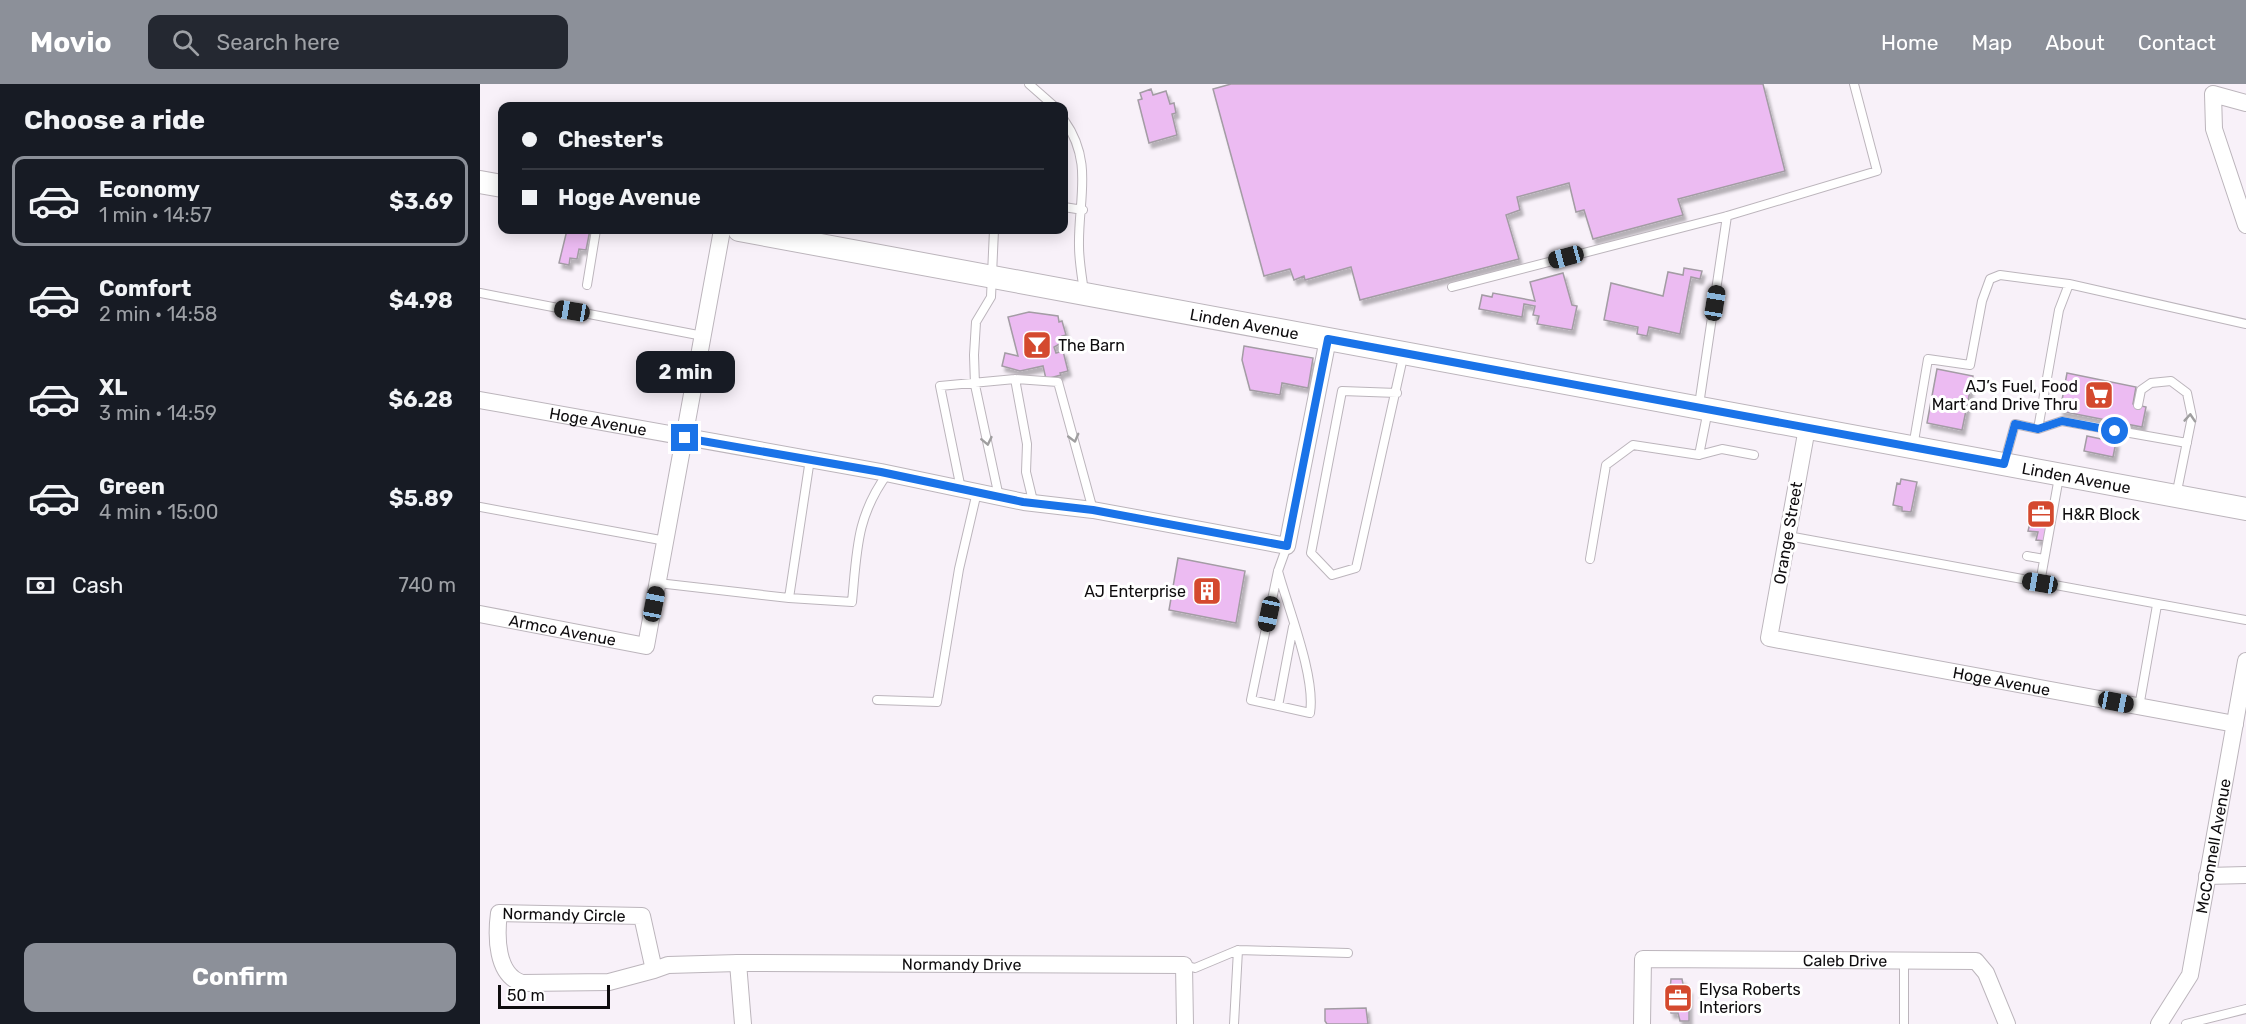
<!DOCTYPE html>
<meta charset="utf-8">
<style>
:root{--surface:#171b24;--page:#242831;--text:#f1f3f6;--muted:#9ea1a6;--line:#363941;--accent:#8c9099}
body{margin:0;font-family:Rubik,sans-serif;background:var(--page);color:var(--text);height:100vh;display:flex;flex-direction:column;font-size:22px;white-space:nowrap}
*{box-sizing:border-box;margin:0}
p{font-size:20px;color:var(--muted)}
.icon{flex:none;width:33px;height:33px;fill:none;stroke:currentColor;stroke-width:2;stroke-linecap:round;stroke-linejoin:round}
.map{position:relative;flex:1;overflow:hidden}
.drawer{display:flex;flex-direction:column;background:var(--surface);width:480px}
.drawer>*{flex:none}
.top-card{position:absolute;left:18px;top:18px;width:570px;height:132px;border-radius:12px;box-shadow:0 3px 15px #0003;display:grid;align-content:center;height:132px;padding:0 24px;background:var(--surface)}
.scale{position:absolute;left:18px;bottom:15px;width:112px;box-sizing:border-box;padding-left:6px;border:3px solid #0e0c0e;border-top:0;font-size:16px;line-height:21px;white-space:nowrap;color:#0e0c0e;-webkit-text-stroke:4px #fff;paint-order:stroke}
.end{position:absolute;width:27px;height:27px;margin:-14px;border:8px solid #1a73e8;background:#fff;box-shadow:0 0 0 3px #fff}
.from{border-radius:50%}
.bubble{position:absolute;height:42px;border-radius:12px;background:var(--surface);box-shadow:0 3px 15px #0003;font-size:20px;font-weight:700;line-height:42px;text-align:center}
.car{position:absolute;width:18px;height:36px;margin:-18px -9px;border-radius:8px;box-shadow:0 0 4px 2px #0007;background:linear-gradient(#222 24%,#8ab4d8 0 40%,#222 0 76%,#8ab4d8 0 86%,#222 0)}
.top-card b{display:flex;align-items:center;gap:21px;height:57px;font-size:22px}
.top-card b+b{border-top:2px solid var(--line)}
.top-card i{width:15px;height:15px;background:var(--text)}
ul{padding:0;list-style:none}
li{display:flex;align-items:center;gap:18px;height:90px;margin:0 12px 9px;padding:0 12px;border:3px solid transparent;border-radius:12px}
li div{flex:1}
li b{display:block;font-size:22px}
li em{font-style:normal;font-weight:700}
li.active{border-color:var(--accent)}
li>.icon{width:54px;height:54px;stroke-width:1.5}
h2{padding:0 24px;font-size:27px;line-height:72px}
.pay{display:flex;align-items:center;gap:15px;height:66px;padding:0 24px;font-size:22px}
.pay p{margin-inline-start:auto}
.button{display:flex;gap:12px;margin-top:auto;padding:12px 24px}
.button a{flex:1;height:69px;border-radius:12px;background:var(--accent);color:#fff;font-size:24px;font-weight:700;line-height:69px;text-align:center}
header{display:flex;align-items:center;gap:36px;box-sizing:border-box;height:84px;padding:0 30px;background:var(--accent);color:#fff}
header strong{font-size:28px}
nav{display:flex;gap:33px;margin-inline-start:auto;font-size:21px}
.search{width:420px;height:54px;background:var(--page);display:flex;align-items:center;gap:15px;box-sizing:border-box;padding:0 21px;border-radius:12px;color:var(--muted);font-size:22px}
main{display:flex;flex:1;min-height:0}
.map>svg:first-child{display:block}
.building{fill:#ecbbf2;stroke:#a39ca4;stroke-width:1.5;filter:url(#shadow)}
.lines{fill:none;stroke-linecap:round;stroke-linejoin:round}
.lane-casing{stroke:#bcb5bc;stroke-width:10}
.street-casing{stroke:#bcb5bc;stroke-width:18}
.secondary-casing{stroke:#bcb5bc;stroke-width:24}
.lane{stroke:#fff;stroke-width:8}
.street{stroke:#fff;stroke-width:16}
.secondary{stroke:#fff;stroke-width:22}
.oneway{stroke:#9f9e9f}
.route{stroke:#1a73e8;stroke-width:8}
.labels{text-anchor:middle;dominant-baseline:central;stroke-width:6;stroke-linejoin:round;paint-order:stroke}
.street-label{font-size:16px;fill:#0e0c0e;stroke:#fff}
.poi-label{font-size:16px;fill:#0e0c0e;stroke:#fff;text-anchor:start}
</style>
<header>
<strong>Movio</strong>
<div class="search"><svg class="icon" aria-label="search" viewBox="0 0 24 24"><circle cx="10" cy="10" r="6"/><path d="M15 15l6 6"/></svg>Search here</div>
<nav><a>Home</a><a>Map</a><a>About</a><a>Contact</a></nav>
</header>
<main>
<section class="drawer">
<h2>Choose a ride</h2>
<ul>
<li class="active"><svg class="icon" aria-label="car" viewBox="0 0 24 24"><path d="M5 17H2v-5l4-1 3-4h7l3 4 3 1v5h-3M9 17h6M6 11h13"/><circle cx="7" cy="17" r="2"/><circle cx="17" cy="17" r="2"/></svg><div><b>Economy</b><p>1 min · 14:57</p></div><em>$3.69</em></li>
<li><svg class="icon" aria-label="car" viewBox="0 0 24 24"><path d="M5 17H2v-5l4-1 3-4h7l3 4 3 1v5h-3M9 17h6M6 11h13"/><circle cx="7" cy="17" r="2"/><circle cx="17" cy="17" r="2"/></svg><div><b>Comfort</b><p>2 min · 14:58</p></div><em>$4.98</em></li>
<li><svg class="icon" aria-label="car" viewBox="0 0 24 24"><path d="M5 17H2v-5l4-1 3-4h7l3 4 3 1v5h-3M9 17h6M6 11h13"/><circle cx="7" cy="17" r="2"/><circle cx="17" cy="17" r="2"/></svg><div><b>XL</b><p>3 min · 14:59</p></div><em>$6.28</em></li>
<li><svg class="icon" aria-label="car" viewBox="0 0 24 24"><path d="M5 17H2v-5l4-1 3-4h7l3 4 3 1v5h-3M9 17h6M6 11h13"/><circle cx="7" cy="17" r="2"/><circle cx="17" cy="17" r="2"/></svg><div><b>Green</b><p>4 min · 15:00</p></div><em>$5.89</em></li>
</ul>
<div class="pay"><svg class="icon" aria-label="cash" viewBox="0 0 24 24"><path d="M3 7h18v10H3z"/><circle cx="12" cy="12" r="2"/></svg>Cash<p>740 m</p></div>
<div class="button"><a>Confirm</a></div>
</section>
<div class="map">
<svg width="1766" height="940" viewBox="0 0 1766 940">
<defs>
<filter id="shadow"><feDropShadow dx="3" dy="5" stdDeviation="1.5" flood-color="#0004"/></filter>
</defs>
<rect width="100%" height="100%" fill="#f8f1f9"/>
<path class="building" d="M 751,0 L 1283,0 L 1305,87 L 1198,115 L 1203,131 L 1113,155 L 1104,126 L 1096,128 L 1089,99 L 1037,113 L 1040,126 L 1026,131 L 1039,175 L 880,216 L 871,183 L 825,196 L 824,192 L 814,196 L 810,185 L 784,192 L 733,5 Z
M 671,5 L 673,11 L 686,7 L 690,20 L 694,19 L 696,29 L 692,30 L 697,51 L 669,59 L 658,16 L 662,15 L 660,9 Z
M 87,146 L 110,146 L 106,166 L 99,165 L 97,175 L 90,174 L 89,181 L 79,179 Z
M 1204,184 L 1222,187 L 1220,195 L 1211,193 L 1200,250 L 1169,243 L 1167,252 L 1157,250 L 1158,243 L 1124,236 L 1131,199 L 1183,212 L 1188,188 L 1203,191 Z
M 1083,189 L 1092,221 L 1097,222 L 1092,246 L 1057,240 L 1059,232 L 1053,231 L 1055,222 L 1044,220 L 1042,233 L 999,225 L 1002,211 L 1012,213 L 1013,209 L 1055,217 L 1050,198 Z
M 549,228 L 578,232 L 579,238 L 582,237 L 586,251 L 582,252 L 583,258 L 574,263 L 576,269 L 583,267 L 588,287 L 580,289 L 581,291 L 566,295 L 563,282 L 540,287 L 522,282 L 525,269 L 538,272 L 528,233 Z
M 764,262 L 833,274 L 828,304 L 802,299 L 800,311 L 770,306 L 762,276 Z
M 1457,285 L 1493,292 L 1482,346 L 1447,339 Z
M 1587,289 L 1656,303 L 1653,320 L 1666,323 L 1662,343 L 1580,327 Z
M 1607,352 L 1636,358 L 1633,373 L 1604,367 Z
M 1421,395 L 1437,398 L 1431,428 L 1422,427 L 1422,423 L 1413,421 L 1417,399 L 1420,400 Z
M 1561,417 L 1570,421 L 1565,457 L 1556,456 L 1558,448 L 1548,447 L 1555,419 L 1560,420 Z
M 698,474 L 765,487 L 756,539 L 689,526 Z
M 1191,895 L 1202,895 L 1204,905 L 1209,905 L 1209,937 L 1200,937 L 1198,929 L 1191,929 L 1189,918 Z
M 886,924 L 888,940 L 847,940 L 845,937 L 845,925 Z"/>
<g class="lines">
<g class="lane-casing">
<path id="lane" d="M 549,0 L 574,22
M 584,36 C 614,78 598,115 599,162 C 599,177 602,193 604,208
M 584,123 L 603,126
M 514,146 L 511,213 L 496,238 L 494,271 L 495,301 L 519,413
M 107,201 L 116,146
M 972,203 L 1247,132 L 1397,87 L 1374,0
M 0,209 L 223,252
M 535,295 L 547,360 L 546,388 L 553,417
M 917,309 L 862,307 L 831,469 L 852,491 L 876,484 L 924,269
M 1219,321 L 1247,132
M 1658,321 L 1661,306 L 1671,299 L 1691,297 L 1707,309 L 1712,333 L 1696,412
M 1558,345 L 1582,337 L 1707,359
M 1433,363 L 1448,275 L 1490,281 L 1502,217 L 1510,195 L 1520,191 L 1589,200
M 1219,371 L 1228,326
M 1524,380 L 1535,340 L 1558,345 L 1579,226 L 1589,200 L 1766,240
M 481,405 L 460,302 L 535,295 L 578,298 L 613,426
M 0,423 L 186,457
M 1308,452 L 1766,536
M 1547,472 L 1564,475
M 1110,475 L 1126,381 L 1153,361 L 1219,371 L 1242,365 L 1274,371
M 798,487 C 808,524 836,593 830,629 L 771,616 L 798,487 L 807,462
M 178,499 L 309,514 L 372,518 C 377,467 376,432 408,389
M 1560,499 L 1579,393
M 309,514 L 330,375
M 397,616 L 457,618 L 479,485 L 497,408
M 798,622 L 813,543
M 1659,623 L 1677,521
M 704,881 L 715,884 L 758,866 L 868,869
M 754,940 L 758,866
M 1424,940 L 1424,875
M 1706,940 L 1766,925"/>
</g>
<g class="street-casing">
<g id="street">
<path d="M 1766,19 L 1733,10 L 1734,45 L 1766,141"/>
<path id="s1" d="M 0,316 L 401,388 L 544,418 L 613,426 L 807,462 L 848,255"/>
<path id="s2" d="M 1327,344 L 1289,554 L 1755,640"/>
<path id="s3" d="M 0,530 L 166,562 L 242,146"/>
<path d="M 1727,792 L 1766,791"/>
<path d="M 258,879 L 263,940"/>
<path id="s4" d="M 174,886 L 129,898 L 42,899 C 16,891 16,852 19,829 L 162,832 L 174,886 L 188,881 L 258,879 L 704,881 L 705,940"/>
<path id="s5" d="M 1162,940 L 1163,875 L 1496,877 L 1506,889 L 1527,940"/>
<path id="s6" d="M 1679,940 L 1710,891 L 1766,577"/>
</g>
</g>
<g class="secondary-casing">
<g id="secondary">
<path d="M 0,98 L 22,102"/>
<path id="s7" d="M 259,146 L 1766,425"/>
</g>
</g>
<use href="#lane" class="lane"/>
<use href="#street" class="street"/>
<use href="#secondary" class="secondary"/>
</g>
<defs><path id="oneway-chevron" d="M-2-3.5L2.5 0L-2 3.5" fill="none" stroke-width="1.6" stroke-linecap="round" stroke-linejoin="round" transform="scale(1.5)"/></defs>
<g class="oneway">
<use href="#oneway-chevron" transform="translate(1710 334) rotate(-86)"/>
<use href="#oneway-chevron" transform="translate(594 354) rotate(75)"/>
<use href="#oneway-chevron" transform="translate(507 357) rotate(78)"/>
</g>
<g class="lines">
<path class="route" d="M 205,354 L 401,388 L 543,418 L 613,426 L 807,462 L 848,255 L 1524,380 L 1535,340 L 1558,345 L 1582,337 L 1635,347"/>
</g>
<defs>
<g id="bar-square" transform="scale(1.5)"><rect x="-9" y="-9" width="18" height="18" rx="4" fill="#d4492e" stroke="#fff"/><path d="M-6-5H6L.8 .8V4.5H3.5V6h-7V4.5H-.8V.8Z" fill="#fff"/></g>
<g id="supermarket-square" transform="scale(1.5)"><rect x="-9" y="-9" width="18" height="18" rx="4" fill="#d4492e" stroke="#fff"/><path d="M-6-5.5h2.5l.6 2H6L4.5 2H-2.5L-4.4-4H-6ZM-1.5 3.2a1.3 1.3 0 1 0 .1 0ZM3 3.2a1.3 1.3 0 1 0 .1 0Z" fill="#fff"/></g>
<g id="office-square" transform="scale(1.5)"><rect x="-9" y="-9" width="18" height="18" rx="4" fill="#d4492e" stroke="#fff"/><path d="M-6-3h4V-5.5h4V-3h4V5H-6ZM-1-4.5V-3h2v-1.5ZM-6 0V1H6V0Z" fill="#fff"/></g>
<g id="building-square" transform="scale(1.5)"><rect x="-9" y="-9" width="18" height="18" rx="4" fill="#d4492e" stroke="#fff"/><path d="M-4-6H4V6H1V3H-1V6H-4ZM-2.5-4.3h1.7v1.8h-1.7ZM.8-4.3h1.7v1.8H.8ZM-2.5-1h1.7V.8h-1.7ZM.8-1h1.7V.8H.8Z" fill="#fff"/></g>
</defs>
<g fill-rule="evenodd">
<use href="#bar-square" x="557" y="261"/>
<use href="#supermarket-square" x="1619" y="311"/>
<use href="#office-square" x="1561" y="430"/>
<use href="#building-square" x="727" y="507"/>
<use href="#office-square" x="1198" y="914"/>
</g>
<g class="labels">
<g class="street-label">
<text stroke="none"><textPath href="#s7" startOffset="514">Linden Avenue</textPath></text>
<text stroke="none"><textPath href="#s1" startOffset="120">Hoge Avenue</textPath></text>
<text stroke="none"><textPath href="#s7" startOffset="1360">Linden Avenue</textPath></text>
<text transform="translate(1308 449) rotate(-80)">Orange Street</text>
<text stroke="none"><textPath href="#s3" startOffset="84">Armco Avenue</textPath></text>
<text stroke="none"><textPath href="#s2" startOffset="450">Hoge Avenue</textPath></text>
<text stroke="none"><textPath href="#s6" startOffset="189">McConnell Avenue</textPath></text>
<text stroke="none"><textPath href="#s4" startOffset="278">Normandy Circle</textPath></text>
<text stroke="none"><textPath href="#s5" startOffset="267">Caleb Drive</textPath></text>
<text stroke="none"><textPath href="#s4" startOffset="720">Normandy Drive</textPath></text>
</g>
<g class="poi-label">
<text x="578" y="261">The Barn</text>
<text x="1598" y="302" text-anchor="end">AJ’s Fuel, Food<tspan x="1598" dy="18">Mart and Drive Thru</tspan></text>
<text x="1582" y="430">H&amp;R Block</text>
<text x="706" y="507" text-anchor="end">AJ Enterprise</text>
<text x="1219" y="905">Elysa Roberts<tspan x="1219" dy="18">Interiors</tspan></text>
</g>
</g>
</svg>
<div class="scale">50 m</div>
<i class="end from" style="left:1635px;top:347px"></i>
<i class="end" style="left:205px;top:354px"></i>
<div class="bubble" style="left:156px;top:267px;width:99px">2 min</div>
<i class="car" style="left:1086px;top:173px;rotate:255deg"></i>
<i class="car" style="left:1235px;top:219px;rotate:9deg"></i>
<i class="car" style="left:92px;top:227px;rotate:280deg"></i>
<i class="car" style="left:1560px;top:499px;rotate:280deg"></i>
<i class="car" style="left:174px;top:520px;rotate:11deg"></i>
<i class="car" style="left:789px;top:530px;rotate:192deg"></i>
<i class="car" style="left:1636px;top:618px;rotate:101deg"></i>
<div class="top-card">
<b><i class="from"></i>Chester's</b>
<b><i></i>Hoge Avenue</b>
</div>
</div>
</main>
